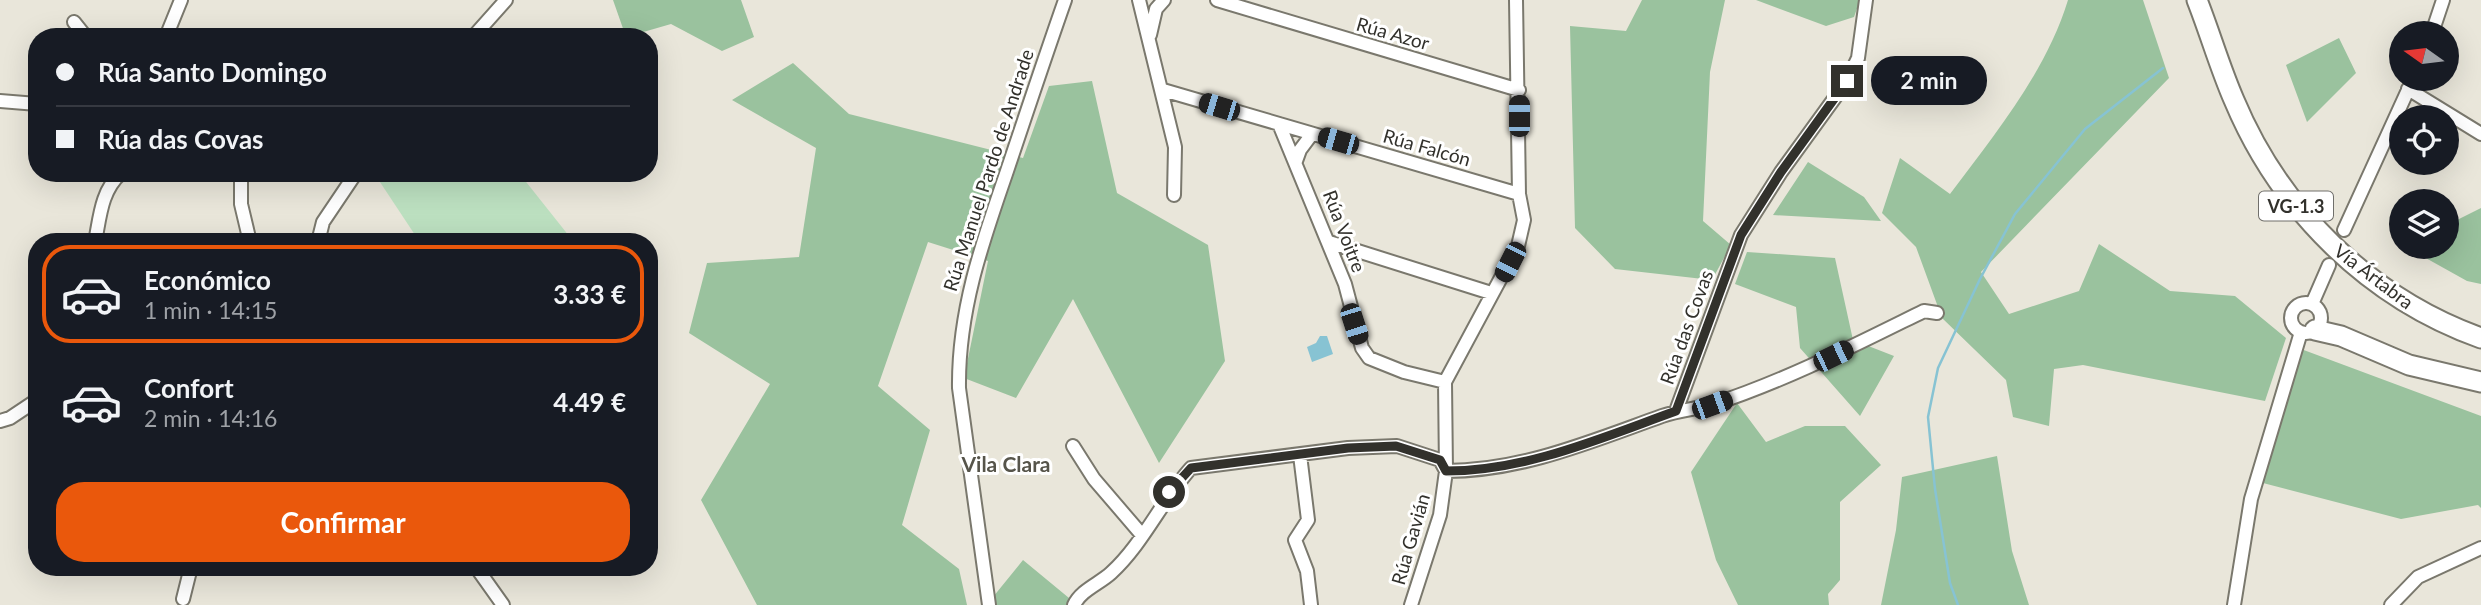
<!DOCTYPE html>
<html lang="es">
<meta charset="utf-8">
<style>
:root{--surface:#171b24;--page:#242831;--text:#f1f3f6;--muted:#9ea1a6;--line:#363941;--accent:#ea580c}
body{margin:0;font-family:Lato,sans-serif;background:var(--page);color:var(--text);height:100vh;display:flex;flex-direction:column;font-size:26px;white-space:nowrap}
*{box-sizing:border-box;margin:0}
p{font-size:23px;color:var(--muted)}
.icon{flex:none;width:38px;height:38px;fill:none;stroke:currentColor;stroke-width:2;stroke-linecap:round;stroke-linejoin:round}
.map{position:relative;flex:1;overflow:hidden}
.panel{position:absolute;left:28px;top:233px;width:630px;height:343px;display:flex;flex-direction:column;background:var(--surface);border-radius:28px;box-shadow:0 7px 28px #0002}
.panel>*{flex:none}
.guide{position:absolute;left:28px;top:28px;width:630px;height:154px;border-radius:28px;box-shadow:0 7px 28px #0002;display:grid;align-content:center;height:154px;padding:0 28px;background:var(--surface)}
.needle{width:46px;rotate:284deg}
.controls{position:absolute;left:2389px;top:21px;display:grid;gap:14px}
.controls a{display:grid;place-items:center;width:70px;height:70px;border-radius:50%;background:var(--surface);box-shadow:0 7px 28px #0002;font-size:35px}
.end{position:absolute;width:32px;height:32px;margin:-16px;border:9px solid #32312c;background:#fff;box-shadow:0 0 0 4px #fff}
.from{border-radius:50%}
.bubble{position:absolute;height:49px;border-radius:24px;background:var(--surface);box-shadow:0 7px 28px #0002;font-size:23px;font-weight:700;line-height:49px;text-align:center}
.car{position:absolute;width:21px;height:42px;margin:-21px -10px;border-radius:9px;box-shadow:0 0 5px 2px #0007;background:linear-gradient(#222 24%,#8ab4d8 0 40%,#222 0 76%,#8ab4d8 0 86%,#222 0)}
.guide b{display:flex;align-items:center;gap:24px;height:66px;font-size:26px}
.guide b+b{border-top:2px solid var(--line)}
.guide i{width:18px;height:18px;background:var(--text)}
ul{padding:12px 0 0;list-style:none}
li{display:flex;align-items:center;gap:21px;height:98px;margin:0 14px 10px;padding:0 14px;border:4px solid transparent;border-radius:28px}
li div{flex:1}
li b{display:block;font-size:26px}
li em{font-style:normal;font-weight:700}
li.current{border-color:var(--accent)}
li>.icon{width:63px;height:63px;stroke-width:1.5}
.cta{display:flex;gap:14px;margin-top:auto;padding:14px 28px}
.cta a{flex:1;height:80px;border-radius:28px;background:var(--accent);color:#fff;font-size:28px;font-weight:700;line-height:80px;text-align:center}
.map>svg:first-child{display:block}
.green{fill:#bce0c0}
.forest{fill:#9ac29e}
.water{fill:#87c3d3}
.lines{fill:none;stroke-linecap:round;stroke-linejoin:round}
.stream{stroke:#87c3d3;stroke-width:2.5}
.minor-casing{stroke:#7a786d;stroke-width:16}
.highway-casing{stroke:#7a786d;stroke-width:23}
.minor{stroke:#fff;stroke-width:12}
.highway{stroke:#fff;stroke-width:19}
.route{stroke:#32312c;stroke-width:9}
.labels{text-anchor:middle;dominant-baseline:central;stroke-width:6;stroke-linejoin:round;paint-order:stroke}
.shield{fill:#fff;stroke:#706f6b;stroke-width:2}
.shield-label{font-size:18px;font-weight:bold;fill:#32312c}
.street-label{font-size:19px;fill:#32312c;stroke:#fff}
.neighbourhood-label{font-size:21px;font-weight:bold;fill:#56544a;stroke:#fff}
</style>
<div class="map">
<svg width="2481" height="605" viewBox="0 0 2481 605">
<rect width="100%" height="100%" fill="#e9e6da"/>
<path class="green" d="M 374,173 L 519,173 L 573,241 L 419,241 Z"/>
<path class="forest" d="M 613,0 L 741,0 L 754,37 L 722,51 L 671,24 L 626,37 Z
M 1642,0 L 1725,0 L 1710,72 L 1703,221 L 1731,245 L 1712,280 L 1615,269 L 1575,228 L 1570,26 L 1626,31 Z
M 1756,0 L 1860,0 L 1854,17 L 1826,26 Z
M 2068,0 L 2143,0 L 2169,78 L 1981,272 L 2009,314 L 2079,291 L 2099,244 L 2170,291 L 2235,296 L 2286,338 L 2265,401 L 2083,365 L 2054,369 L 2049,426 L 2013,417 L 2006,380 L 1942,318 L 1916,247 L 1882,213 L 1900,158 L 1950,194 C 1995,134 2046,72 2068,0 Z
M 2339,38 L 2356,73 L 2307,122 L 2286,65 Z
M 793,63 L 849,114 L 1023,158 L 1049,86 L 1092,81 L 1117,193 L 1208,245 L 1225,361 L 1159,463 L 1073,299 L 1016,398 L 964,378 L 988,261 L 928,242 L 878,386 L 930,430 L 902,525 L 959,569 L 967,605 L 757,605 L 701,500 L 770,384 L 689,333 L 707,263 L 799,257 L 816,148 L 732,100 Z
M 1808,162 L 1864,197 L 1881,221 L 1773,215 Z
M 2481,208 L 2481,284 L 2467,281 L 2406,247 L 2446,247 L 2447,225 Z
M 1747,252 L 1835,258 L 1853,340 L 1894,356 L 1860,416 L 1800,348 L 1796,307 L 1735,284 Z
M 2301,349 L 2481,416 L 2481,508 L 2478,505 L 2401,519 L 2263,483 Z
M 1737,403 L 1766,442 L 1805,426 L 1845,426 L 1881,465 L 1840,502 L 1840,580 L 1828,594 L 1829,605 L 1738,605 L 1716,560 L 1691,472 Z
M 1997,456 L 2012,551 L 2029,605 L 1881,605 L 1896,530 L 1902,477 Z
M 1023,560 L 1069,598 L 1066,605 L 994,605 L 993,597 Z"/>
<path class="water" d="M 1320,336 L 1327,336 L 1333,354 L 1312,362 L 1307,347 L 1316,343 Z"/>
<g class="lines">
<path class="stream" d="M 1958,605 L 1950,583 L 1935,489 L 1928,417 L 1938,368 L 1980,279 L 2015,214 L 2085,129 L 2163,68"/>
<g class="minor-casing">
<path id="minor" d="M 1139,0 L 1175,147 L 1174,195
M 1217,0 L 1519,90
M 74,22 L 86,37
M 2432,33 L 2443,0
M 1150,35 L 1156,9 L 1164,0
M 166,37 L 181,0
M 473,37 L 506,0
M 2408,89 L 2481,134
M 1163,90 L 1519,194
M 0,101 L 37,104
M 1279,124 L 1345,284 L 1362,348 L 1369,358 L 1404,372 L 1445,382
M 1296,161 L 1300,150 L 1312,134
M 241,173 L 241,204 L 250,242
M 2344,230 L 2413,79
M 95,242 C 100,217 101,191 121,173
M 318,242 L 323,222 L 356,173
M 1329,242 L 1491,293
M2291 318a15 15 0 1 1 30 0a15 15 0 1 1-30 0Z
M 2312,304 L 2329,265
M 1676,411 L 1741,235 L 1781,172 L 1847,81 L 1858,58 L 1866,0
M 0,421 L 10,418 L 37,400
M 1073,446 L 1094,479 L 1142,535
M 1300,455 L 1308,520 L 1295,540 L 1307,571 L 1311,605
M 476,567 L 503,605
M 183,599 L 191,567
M 989,605 L 959,388 C 958,311 982,243 1007,171 C 1026,114 1045,57 1065,0
M 1074,605 C 1081,590 1099,584 1111,573 C 1143,544 1162,500 1191,468 L 1348,448 L 1397,446 L 1440,460 L 1446,471 C 1522,471 1592,441 1662,416 C 1679,410 1697,409 1714,404 C 1787,380 1855,345 1924,311 L 1937,313
M 1411,605 L 1440,515 L 1446,471 L 1445,382 L 1518,246 L 1524,220 L 1519,194 L 1516,0
M 2234,605 L 2251,499 L 2301,332
M 2391,605 L 2418,577 L 2481,548"/>
</g>
<g class="highway-casing">
<path id="highway" d="M 2197,0 C 2210,33 2220,68 2234,100 C 2280,210 2369,298 2481,338
M 2315,330 L 2341,336 L 2409,365 L 2481,382"/>
</g>
<use href="#minor" class="minor"/>
<use href="#highway" class="highway"/>
</g>
<g class="lines">
<path class="route" d="M 1169,492 L 1191,468 L 1348,448 L 1396,446 L 1440,460 L 1446,471 C 1526,471 1601,438 1676,411 L 1741,235 L 1781,172 L 1847,81"/>
</g>
<g class="labels">
<rect class="shield" x="2259" y="191.5" width="74" height="29" rx="5"/>
<g class="shield-label">
<text x="2296" y="206">VG-1.3</text>
</g>
<g class="street-label">
<text transform="translate(1393 33) rotate(16)">Rúa Azor</text>
<text transform="translate(1427 147) rotate(16)">Rúa Falcón</text>
<text transform="translate(988 170) rotate(-72)">Rúa Manuel Pardo de Andrade</text>
<text transform="translate(1345 231) rotate(69)">Rúa Voitre</text>
<text transform="translate(2374 276) rotate(37)">Vía Ártabra</text>
<text transform="translate(1686 327) rotate(-70)">Rúa das Covas</text>
<text transform="translate(1410 539) rotate(-74)">Rúa Gavián</text>
</g>
<g class="neighbourhood-label">
<text x="1006" y="463">Vila Clara</text>
</g>
</g>
</svg>
<div class="controls">
<a><svg class="needle" viewBox="-14 -14 28 28"><path d="M0-13l5 13h-10z" fill="#e53935"/><path d="M0 13l5-13h-10z" fill="#9ea1a6"/></svg></a>
<a><svg class="icon" aria-label="locate" viewBox="0 0 24 24"><circle cx="12" cy="12" r="6"/><path d="M12 2v4M12 18v4M2 12h4M18 12h4"/></svg></a>
<a><svg class="icon" aria-label="layers" viewBox="0 0 24 24"><path d="M12 4l9 5-9 5-9-5zM3 14l9 5 9-5"/></svg></a>
</div>
<i class="end from" style="left:1169px;top:492px"></i>
<i class="end" style="left:1847px;top:81px"></i>
<div class="bubble" style="left:1871px;top:56px;width:116px">2 min</div>
<i class="car" style="left:1219px;top:107px;rotate:287deg"></i>
<i class="car" style="left:1519px;top:116px;rotate:0deg"></i>
<i class="car" style="left:1338px;top:141px;rotate:286deg"></i>
<i class="car" style="left:1510px;top:262px;rotate:207deg"></i>
<i class="car" style="left:1354px;top:324px;rotate:162deg"></i>
<i class="car" style="left:1833px;top:356px;rotate:64deg"></i>
<i class="car" style="left:1712px;top:405px;rotate:70deg"></i>
<div class="guide">
<b><i class="from"></i>Rúa Santo Domingo</b>
<b><i></i>Rúa das Covas</b>
</div>
<section class="panel">
<ul>
<li class="current"><svg class="icon" aria-label="car" viewBox="0 0 24 24"><path d="M5 17H2v-5l4-1 3-4h7l3 4 3 1v5h-3M9 17h6M6 11h13"/><circle cx="7" cy="17" r="2"/><circle cx="17" cy="17" r="2"/></svg><div><b>Económico</b><p>1 min · 14:15</p></div><em>3.33 €</em></li>
<li><svg class="icon" aria-label="car" viewBox="0 0 24 24"><path d="M5 17H2v-5l4-1 3-4h7l3 4 3 1v5h-3M9 17h6M6 11h13"/><circle cx="7" cy="17" r="2"/><circle cx="17" cy="17" r="2"/></svg><div><b>Confort</b><p>2 min · 14:16</p></div><em>4.49 €</em></li>
</ul>
<div class="cta"><a>Confirmar</a></div>
</section>
</div>
